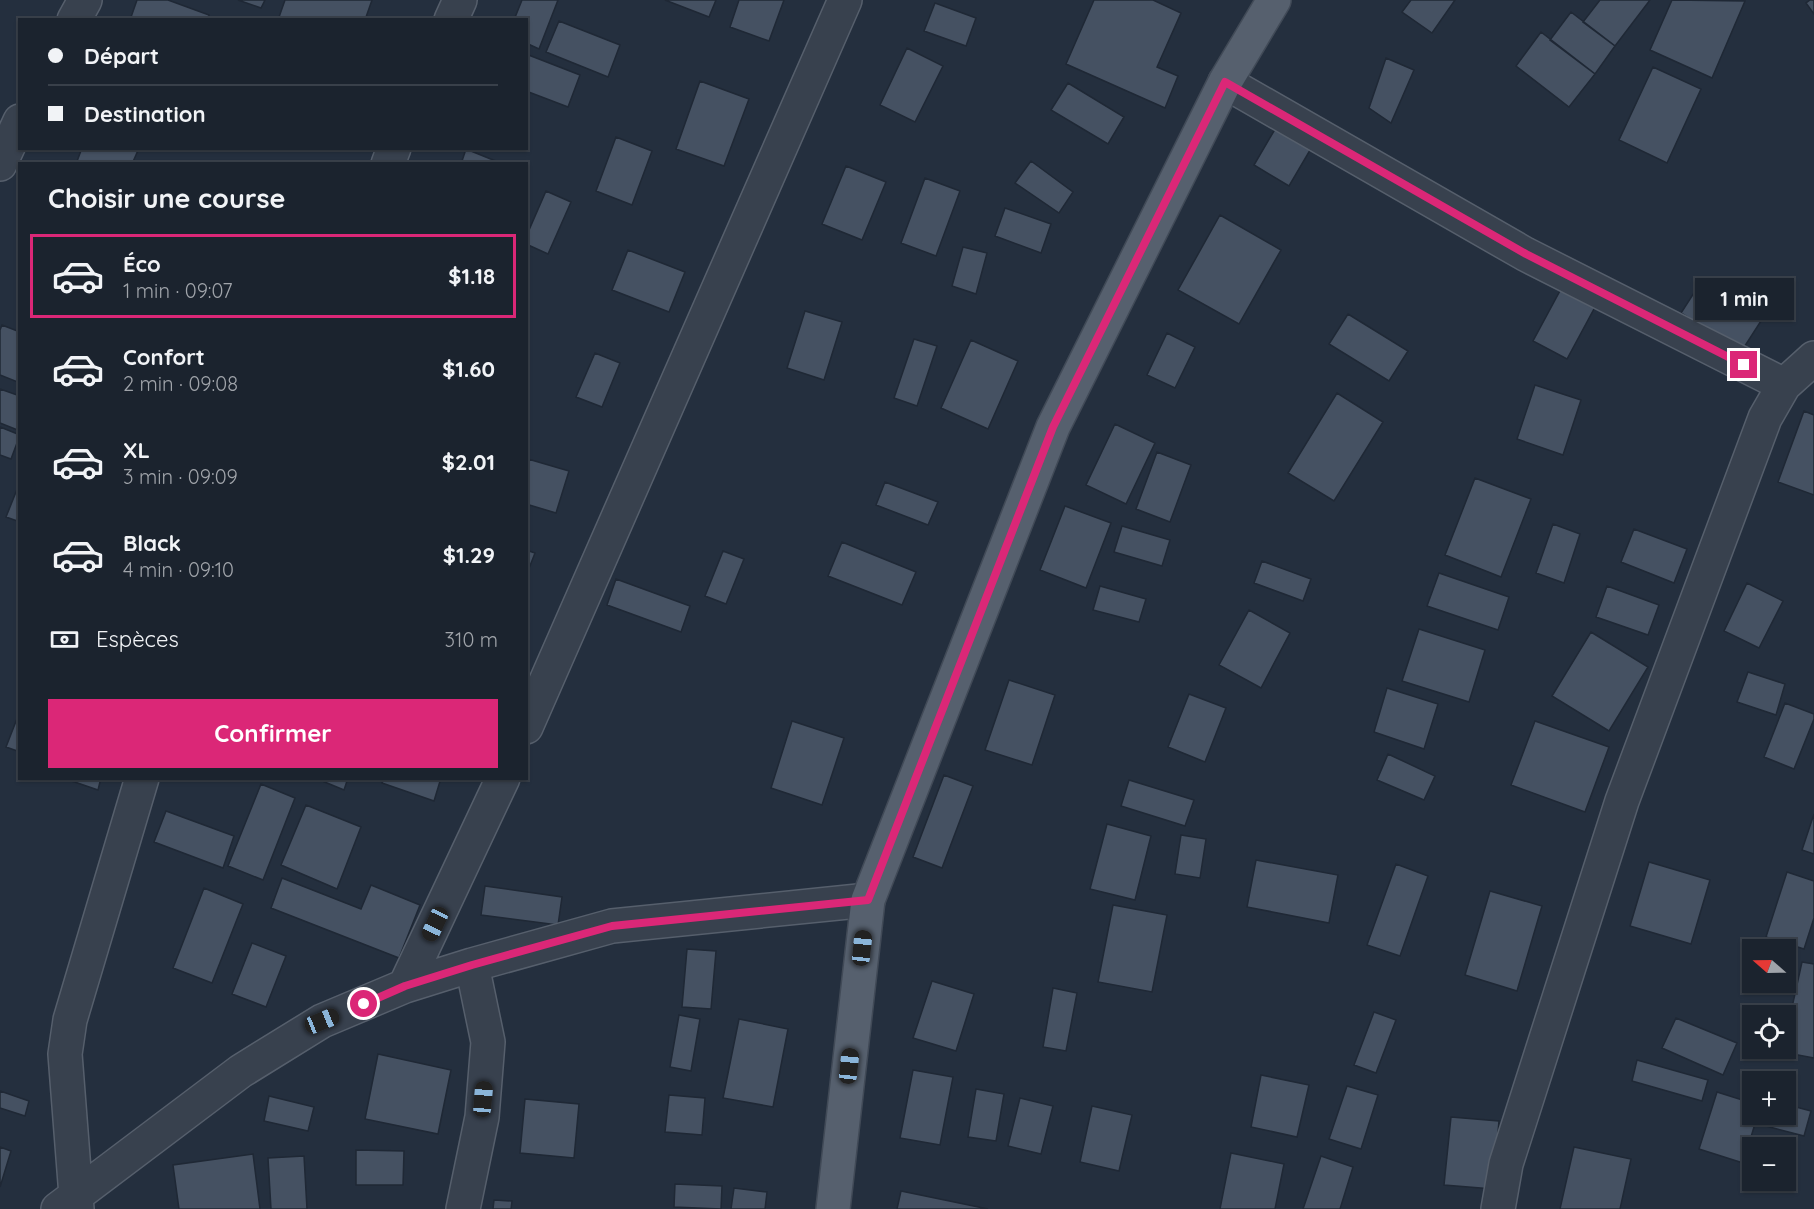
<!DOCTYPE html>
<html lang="fr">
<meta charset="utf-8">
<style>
:root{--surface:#1b232e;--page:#282f3a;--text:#f1f3f6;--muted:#a0a4aa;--line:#39404a;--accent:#db2777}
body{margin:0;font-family:Quicksand,sans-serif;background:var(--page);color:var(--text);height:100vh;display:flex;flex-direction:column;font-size:22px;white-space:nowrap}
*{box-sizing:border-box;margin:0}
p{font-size:20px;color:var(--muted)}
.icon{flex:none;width:33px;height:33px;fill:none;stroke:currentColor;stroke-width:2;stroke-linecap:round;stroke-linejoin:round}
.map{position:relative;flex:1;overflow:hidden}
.details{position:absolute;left:18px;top:162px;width:510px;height:618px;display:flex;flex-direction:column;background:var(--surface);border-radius:0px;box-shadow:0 2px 4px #0004,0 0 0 2px var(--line)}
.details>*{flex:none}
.banner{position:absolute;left:18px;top:18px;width:510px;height:132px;border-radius:0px;box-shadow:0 2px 4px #0004,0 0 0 2px var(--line);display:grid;align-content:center;height:132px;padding:0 30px;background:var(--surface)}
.needle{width:39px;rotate:290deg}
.buttons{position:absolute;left:1742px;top:939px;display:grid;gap:12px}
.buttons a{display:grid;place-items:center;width:54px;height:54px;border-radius:0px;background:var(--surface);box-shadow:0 2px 4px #0004,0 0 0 2px var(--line);font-size:30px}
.end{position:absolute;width:27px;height:27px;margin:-14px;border:8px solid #db2777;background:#fff;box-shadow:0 0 0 3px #fff}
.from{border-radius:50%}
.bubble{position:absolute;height:42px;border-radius:0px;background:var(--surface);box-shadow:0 2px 4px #0004,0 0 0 2px var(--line);font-size:20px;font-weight:700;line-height:42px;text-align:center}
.car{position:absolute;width:18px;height:36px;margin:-18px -9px;border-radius:8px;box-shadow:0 0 4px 2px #0007;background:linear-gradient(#222 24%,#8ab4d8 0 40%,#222 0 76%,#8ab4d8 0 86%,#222 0)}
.banner b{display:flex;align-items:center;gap:21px;height:57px;font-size:22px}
.banner b+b{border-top:2px solid var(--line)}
.banner i{width:15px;height:15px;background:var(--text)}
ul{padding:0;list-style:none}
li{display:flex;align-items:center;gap:18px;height:84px;margin:0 12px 9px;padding:0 18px;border:3px solid transparent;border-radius:0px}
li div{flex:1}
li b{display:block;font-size:22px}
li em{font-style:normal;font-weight:700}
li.active{border-color:var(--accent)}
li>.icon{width:54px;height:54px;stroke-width:1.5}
h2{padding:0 30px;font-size:27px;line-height:72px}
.pay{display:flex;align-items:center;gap:15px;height:66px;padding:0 30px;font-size:22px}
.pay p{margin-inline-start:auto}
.button{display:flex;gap:12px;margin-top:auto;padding:12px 30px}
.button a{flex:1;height:69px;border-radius:0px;background:var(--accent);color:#fff;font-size:24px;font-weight:700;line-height:69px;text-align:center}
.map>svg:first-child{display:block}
.building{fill:#455162;stroke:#1f2835;stroke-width:1.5}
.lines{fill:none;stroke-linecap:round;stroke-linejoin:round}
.minor-casing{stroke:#565f6c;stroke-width:36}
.major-casing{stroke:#414a57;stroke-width:36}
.minor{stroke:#38414e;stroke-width:33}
.major{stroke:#56606e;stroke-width:33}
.route{stroke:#db2777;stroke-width:8}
</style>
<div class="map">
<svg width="1814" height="1209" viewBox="0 0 1814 1209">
<rect width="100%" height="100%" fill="#242f3e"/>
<path class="building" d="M 137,0 L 168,0 L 209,15 L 208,20 L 130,20 Z
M 238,0 L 265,0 L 261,8 Z
M 285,0 L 372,0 L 365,20 L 278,20 Z
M 522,0 L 558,0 L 539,49 L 526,43 L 526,20 L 514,20 Z
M 665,0 L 716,0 L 709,17 Z
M 739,0 L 784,0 L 769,41 L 730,27 Z
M 1094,0 L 1153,0 L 1181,13 L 1157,67 L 1178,76 L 1165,108 L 1066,64 Z
M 1411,0 L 1455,0 L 1432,33 L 1402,12 Z
M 1600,0 L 1650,0 L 1615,46 L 1583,22 Z
M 1672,0 L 1745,1 L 1712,78 L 1650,50 Z
M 1810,0 L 1814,0 L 1814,14 L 1806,3 Z
M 935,3 L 976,18 L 966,46 L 924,31 Z
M 1571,12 L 1615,46 L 1595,74 L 1550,40 Z
M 559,21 L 620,45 L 608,77 L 546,52 Z
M 1541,32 L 1595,74 L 1569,107 L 1516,66 Z
M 907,48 L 943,66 L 915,122 L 880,105 Z
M 526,54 L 580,75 L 568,107 L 526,91 Z
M 1386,58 L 1414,70 L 1391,123 L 1369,108 Z
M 1653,67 L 1701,89 L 1667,163 L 1619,140 Z
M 700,81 L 749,99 L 724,166 L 676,149 Z
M 1068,83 L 1124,117 L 1108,144 L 1051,110 Z
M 1281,119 L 1316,140 L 1289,186 L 1254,165 Z
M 616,137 L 652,151 L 632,205 L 596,191 Z
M 82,148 L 139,148 L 132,164 L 76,164 Z
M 466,149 L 503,164 L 461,164 Z
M 1031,161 L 1073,192 L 1059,213 L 1015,183 Z
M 846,166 L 886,182 L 862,240 L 822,224 Z
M 925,178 L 960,191 L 936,256 L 901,243 Z
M 546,191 L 571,202 L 548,254 L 526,244 L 526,237 Z
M 1005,208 L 1051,224 L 1041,253 L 995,236 Z
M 1220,215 L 1281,250 L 1239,324 L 1178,290 Z
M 963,247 L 987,253 L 976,294 L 952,286 Z
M 628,250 L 685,272 L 669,312 L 612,290 Z
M 1701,282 L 1761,321 L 1741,352 L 1681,313 Z
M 1561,289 L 1595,307 L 1567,359 L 1533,341 Z
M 805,311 L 842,322 L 824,380 L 787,368 Z
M 1348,314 L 1408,351 L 1389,381 L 1329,344 Z
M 2,325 L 20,332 L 20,383 L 0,375 L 0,330 Z
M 1167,333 L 1195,347 L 1175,388 L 1147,375 Z
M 914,339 L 937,346 L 917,406 L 894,398 Z
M 971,340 L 1018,361 L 988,429 L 941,408 Z
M 595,353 L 620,363 L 602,407 L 576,397 Z
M 1535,385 L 1581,400 L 1563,455 L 1517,439 Z
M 0,389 L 20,396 L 20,431 L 0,423 Z
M 1337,393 L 1383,422 L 1334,501 L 1288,473 Z
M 1804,411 L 1814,415 L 1814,495 L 1778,482 Z
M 1115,424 L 1155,443 L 1126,504 L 1086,485 Z
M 0,427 L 20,435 L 11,459 L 0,455 Z
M 1157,452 L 1191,465 L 1170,522 L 1136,509 Z
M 528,459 L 569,471 L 556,513 L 526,504 Z
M 1475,478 L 1531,499 L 1501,577 L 1445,555 Z
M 20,482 L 20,522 L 6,517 Z
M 885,482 L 938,502 L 928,525 L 876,505 Z
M 1065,506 L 1111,523 L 1086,588 L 1040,570 Z
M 1553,524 L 1580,534 L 1564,583 L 1536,573 Z
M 1122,526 L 1170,540 L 1162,566 L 1114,552 Z
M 1634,529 L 1687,549 L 1674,583 L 1621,562 Z
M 842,542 L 916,572 L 902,605 L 828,576 Z
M 526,550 L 535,553 L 526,576 Z
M 723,551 L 744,559 L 726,604 L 705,596 Z
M 1262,561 L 1311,579 L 1303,601 L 1254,583 Z
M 1439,573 L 1509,597 L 1498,630 L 1427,606 Z
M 616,579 L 690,606 L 681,632 L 607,605 Z
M 1747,583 L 1783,601 L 1759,648 L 1724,631 Z
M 1100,586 L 1146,599 L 1139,622 L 1093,610 Z
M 1607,586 L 1659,605 L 1648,635 L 1596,617 Z
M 1249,610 L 1290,633 L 1261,688 L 1219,665 Z
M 1419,629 L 1485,650 L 1469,702 L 1402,681 Z
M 1591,632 L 1648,667 L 1609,731 L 1552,696 Z
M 1748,672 L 1785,684 L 1776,715 L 1737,702 Z
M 1009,680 L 1055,695 L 1032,765 L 985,750 Z
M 1387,688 L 1438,704 L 1424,749 L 1374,732 Z
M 1189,694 L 1226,708 L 1205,762 L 1168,747 Z
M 1785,703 L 1814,714 L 1814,719 L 1794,769 L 1764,757 Z
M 20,711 L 20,752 L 6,747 Z
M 792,721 L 844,738 L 822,805 L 771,788 Z
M 1535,721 L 1609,747 L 1585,812 L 1511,785 Z
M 1388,754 L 1435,776 L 1424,800 L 1377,780 Z
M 944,775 L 973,786 L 942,868 L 913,857 Z
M 63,778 L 101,778 L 98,790 Z
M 315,778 L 348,778 L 344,790 Z
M 383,778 L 441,778 L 434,801 L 382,783 Z
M 1129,780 L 1194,800 L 1185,826 L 1121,806 Z
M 261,784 L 295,798 L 263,880 L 228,866 Z
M 306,805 L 361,827 L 337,889 L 281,865 Z
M 166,811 L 234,836 L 223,868 L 154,842 Z
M 1814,814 L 1814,854 L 1802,850 Z
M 1107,824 L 1151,836 L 1135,900 L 1090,889 Z
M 1181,835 L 1206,839 L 1200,878 L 1175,874 Z
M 1256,860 L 1338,875 L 1329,923 L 1247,907 Z
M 1649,862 L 1710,880 L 1691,944 L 1630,926 Z
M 1396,864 L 1428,876 L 1400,956 L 1367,945 Z
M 1787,872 L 1814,881 L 1814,918 L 1804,949 L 1766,937 Z
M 282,878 L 361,909 L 371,885 L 420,905 L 399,958 L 271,908 Z
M 485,886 L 562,897 L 558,925 L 481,915 Z
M 204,888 L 243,904 L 212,983 L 173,968 Z
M 1490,891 L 1542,906 L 1517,991 L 1465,975 Z
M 1113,905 L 1167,915 L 1152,992 L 1098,982 Z
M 252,943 L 286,956 L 266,1007 L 232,994 Z
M 687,949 L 716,951 L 711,1009 L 682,1007 Z
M 1802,962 L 1814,964 L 1814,1058 L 1782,1052 L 1783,1048 L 1785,1048 L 1785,1039 Z
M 932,981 L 974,994 L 956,1051 L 913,1038 Z
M 1053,988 L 1077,993 L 1066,1051 L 1043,1047 Z
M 1374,1012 L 1396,1020 L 1376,1073 L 1354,1065 Z
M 679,1015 L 700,1019 L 691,1071 L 670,1067 Z
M 1676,1018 L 1737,1043 L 1723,1075 L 1662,1048 Z
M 739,1019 L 788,1029 L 773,1107 L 723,1098 Z
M 378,1054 L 451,1070 L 438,1134 L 365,1119 Z
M 1637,1060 L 1708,1080 L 1702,1101 L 1632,1081 Z
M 913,1070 L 953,1077 L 940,1145 L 900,1138 Z
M 1261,1075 L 1309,1085 L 1297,1137 L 1251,1127 Z
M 1347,1086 L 1378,1095 L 1361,1149 L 1329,1139 Z
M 976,1089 L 1004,1094 L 996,1141 L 968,1137 Z
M 0,1091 L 29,1101 L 25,1116 L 0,1108 Z
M 1717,1092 L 1752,1103 L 1752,1114 L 1758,1114 L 1743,1163 L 1699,1149 Z
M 669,1095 L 705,1098 L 702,1135 L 665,1132 Z
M 269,1096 L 314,1107 L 308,1131 L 264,1121 Z
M 1020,1098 L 1053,1106 L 1041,1154 L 1008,1146 Z
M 525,1099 L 579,1104 L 574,1158 L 520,1153 Z
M 1785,1104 L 1811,1111 L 1804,1136 L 1766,1126 L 1768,1114 L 1785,1114 Z
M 1092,1106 L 1132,1115 L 1119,1171 L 1080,1162 Z
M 1451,1117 L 1499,1121 L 1493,1189 L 1444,1185 Z
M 0,1147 L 11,1151 L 0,1187 Z
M 1574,1147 L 1631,1159 L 1620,1209 L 1560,1209 Z
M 356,1150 L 404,1151 L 403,1185 L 356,1185 Z
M 1231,1153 L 1284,1164 L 1275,1209 L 1220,1209 Z
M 253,1154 L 260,1209 L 179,1209 L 173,1165 Z
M 304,1156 L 307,1209 L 271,1209 L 268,1158 Z
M 1321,1156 L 1353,1167 L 1340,1209 L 1303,1209 Z
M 675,1184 L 722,1186 L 721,1209 L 674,1207 Z
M 734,1188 L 767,1192 L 765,1209 L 731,1209 Z
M 901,1191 L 988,1209 L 897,1209 Z
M 494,1200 L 512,1201 L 511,1209 L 493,1209 Z"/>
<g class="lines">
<g class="minor-casing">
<path id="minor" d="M 74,20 L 85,0
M 451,20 L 460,0
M 1225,82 L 1525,254 L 1784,385
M 0,164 L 20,121
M 388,164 L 394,148
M 526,727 L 845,0
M 405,986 L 503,778
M 58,1209 L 241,1071 L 322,1021 L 405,986 L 472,965 L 612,926 L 868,900
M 77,1209 L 65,1054 L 70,1020 L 142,778
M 463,1209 L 482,1117 L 488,1042 L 472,965
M 1498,1209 L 1506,1164 L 1622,801 L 1765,418 L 1784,385 L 1814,358"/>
</g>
<g class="major-casing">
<path id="major" d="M 833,1209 L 868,900 L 1053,427 L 1225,82 L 1274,0"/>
</g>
<use href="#minor" class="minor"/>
<use href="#major" class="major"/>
</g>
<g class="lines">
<path class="route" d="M 364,1004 L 405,986 L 472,965 L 612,926 L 868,900 L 1053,427 L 1225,82 L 1526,254 L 1744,365"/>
</g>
</svg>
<div class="buttons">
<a><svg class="needle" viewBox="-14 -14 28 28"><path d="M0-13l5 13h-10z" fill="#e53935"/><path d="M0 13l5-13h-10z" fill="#a0a4aa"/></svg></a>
<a><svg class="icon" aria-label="locate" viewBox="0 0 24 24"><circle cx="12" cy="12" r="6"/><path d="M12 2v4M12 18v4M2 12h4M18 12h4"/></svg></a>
<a>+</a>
<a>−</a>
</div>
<i class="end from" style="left:364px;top:1004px"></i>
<i class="end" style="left:1744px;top:365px"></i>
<div class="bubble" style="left:1695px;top:278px;width:99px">1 min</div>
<i class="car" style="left:435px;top:924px;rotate:205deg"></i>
<i class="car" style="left:862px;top:948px;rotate:6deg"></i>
<i class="car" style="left:322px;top:1021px;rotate:68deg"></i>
<i class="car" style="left:849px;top:1066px;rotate:6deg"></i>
<i class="car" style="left:483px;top:1099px;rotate:5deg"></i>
<div class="banner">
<b><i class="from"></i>Départ</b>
<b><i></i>Destination</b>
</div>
<section class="details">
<h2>Choisir une course</h2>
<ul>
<li class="active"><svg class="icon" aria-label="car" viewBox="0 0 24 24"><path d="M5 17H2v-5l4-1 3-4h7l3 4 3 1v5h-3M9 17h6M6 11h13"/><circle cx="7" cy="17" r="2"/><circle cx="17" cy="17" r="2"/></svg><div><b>Éco</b><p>1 min · 09:07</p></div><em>$1.18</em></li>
<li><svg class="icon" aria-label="car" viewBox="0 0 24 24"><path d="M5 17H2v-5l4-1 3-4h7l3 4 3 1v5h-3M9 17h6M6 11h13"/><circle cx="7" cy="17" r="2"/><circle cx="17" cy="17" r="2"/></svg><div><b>Confort</b><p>2 min · 09:08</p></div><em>$1.60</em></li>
<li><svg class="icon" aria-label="car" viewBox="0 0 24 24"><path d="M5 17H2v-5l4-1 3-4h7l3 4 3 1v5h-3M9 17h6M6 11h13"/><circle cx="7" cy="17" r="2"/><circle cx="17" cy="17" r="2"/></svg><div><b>XL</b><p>3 min · 09:09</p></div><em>$2.01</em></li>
<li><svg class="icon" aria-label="car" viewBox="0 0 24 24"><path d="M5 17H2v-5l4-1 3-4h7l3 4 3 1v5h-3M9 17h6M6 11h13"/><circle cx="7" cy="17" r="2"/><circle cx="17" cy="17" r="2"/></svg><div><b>Black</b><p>4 min · 09:10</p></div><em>$1.29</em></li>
</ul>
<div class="pay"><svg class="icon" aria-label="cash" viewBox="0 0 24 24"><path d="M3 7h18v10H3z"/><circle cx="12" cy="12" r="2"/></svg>Espèces<p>310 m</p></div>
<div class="button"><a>Confirmer</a></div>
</section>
</div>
